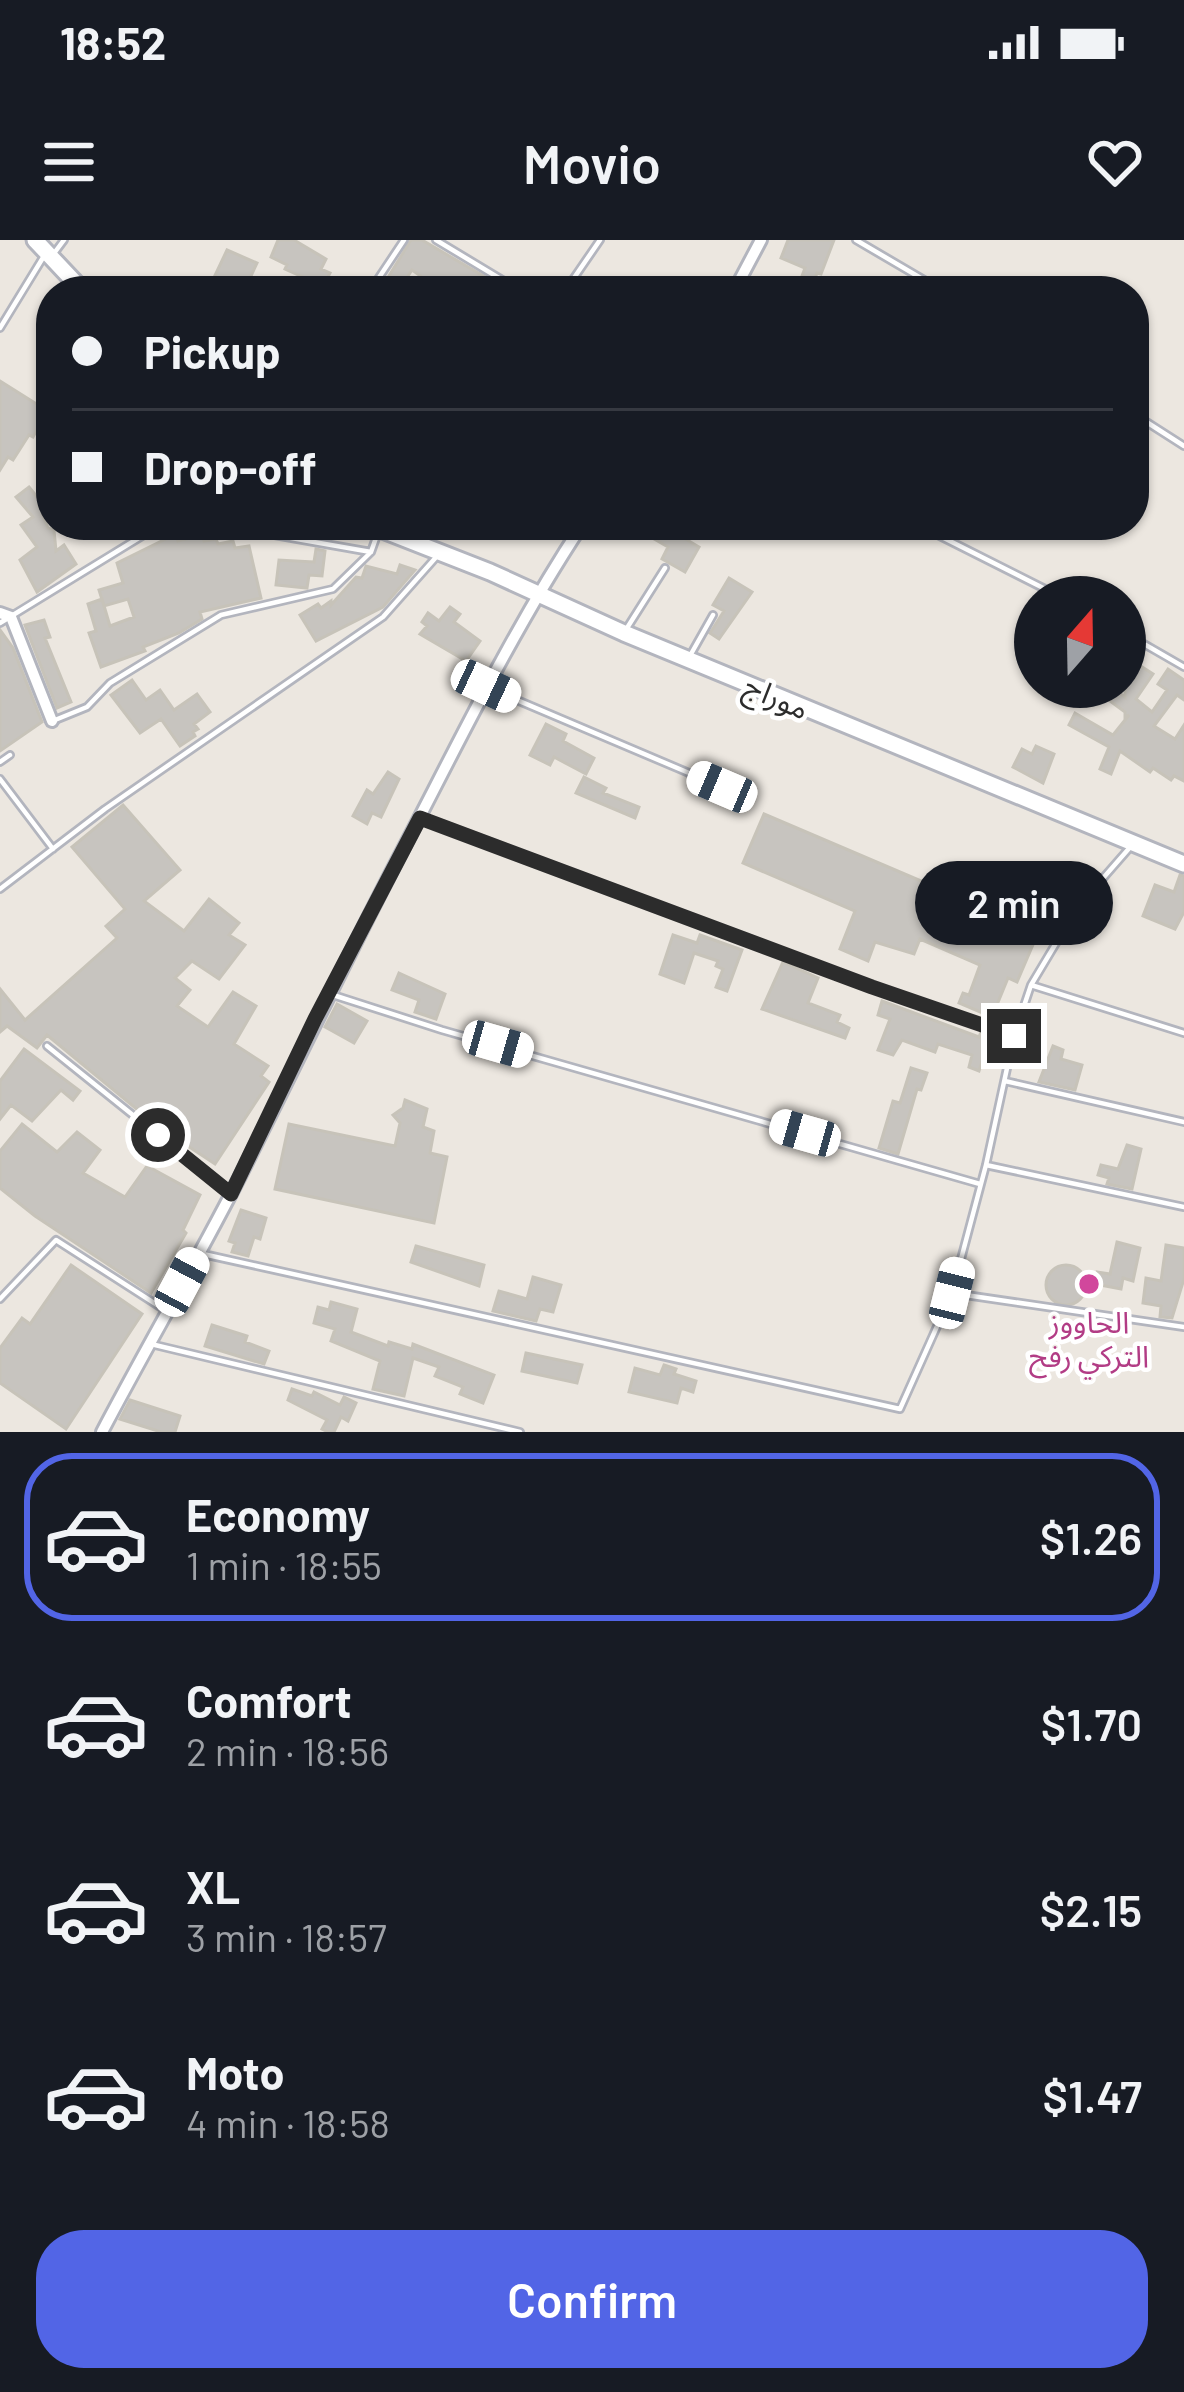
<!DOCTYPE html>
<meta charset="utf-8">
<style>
:root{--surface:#171b24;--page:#20242c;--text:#f1f3f6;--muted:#9ea1a6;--line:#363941;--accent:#5265e6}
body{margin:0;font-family:Barlow,"Noto Sans Arabic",sans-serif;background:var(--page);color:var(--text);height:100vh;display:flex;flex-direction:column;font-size:45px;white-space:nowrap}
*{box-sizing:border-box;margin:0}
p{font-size:39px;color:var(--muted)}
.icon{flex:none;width:66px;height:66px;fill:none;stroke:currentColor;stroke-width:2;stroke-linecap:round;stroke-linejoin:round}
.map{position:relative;height:1192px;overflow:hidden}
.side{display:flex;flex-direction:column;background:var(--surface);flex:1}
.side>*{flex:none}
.hud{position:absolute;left:36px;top:36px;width:1113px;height:264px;border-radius:48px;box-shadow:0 3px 9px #0004;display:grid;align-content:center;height:264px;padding:0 36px;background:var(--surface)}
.needle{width:78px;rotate:20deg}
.controls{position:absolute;left:1014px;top:336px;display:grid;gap:24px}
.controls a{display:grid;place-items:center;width:132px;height:132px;border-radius:50%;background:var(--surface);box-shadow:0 3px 9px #0004;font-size:60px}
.end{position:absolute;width:54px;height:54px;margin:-27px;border:15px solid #2c2c2c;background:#fff;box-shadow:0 0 0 6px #fff}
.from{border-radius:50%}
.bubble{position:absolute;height:84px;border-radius:42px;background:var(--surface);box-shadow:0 3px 9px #0004;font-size:39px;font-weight:600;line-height:84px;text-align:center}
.car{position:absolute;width:36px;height:72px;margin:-36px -18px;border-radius:15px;box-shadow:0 0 9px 3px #0007;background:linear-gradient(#fff 24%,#345 0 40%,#fff 0 76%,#345 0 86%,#fff 0)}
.hud b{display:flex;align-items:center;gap:42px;height:114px;font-size:45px}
.hud b+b{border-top:3px solid var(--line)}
.hud i{width:30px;height:30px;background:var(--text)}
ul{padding:21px 0 0;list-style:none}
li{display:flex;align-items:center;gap:36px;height:168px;margin:0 24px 18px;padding:0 12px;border:6px solid transparent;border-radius:48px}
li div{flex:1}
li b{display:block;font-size:45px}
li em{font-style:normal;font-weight:600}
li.current{border-color:var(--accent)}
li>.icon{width:108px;height:108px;stroke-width:1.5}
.button{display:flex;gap:24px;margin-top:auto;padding:24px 36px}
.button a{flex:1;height:138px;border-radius:48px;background:var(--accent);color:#fff;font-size:48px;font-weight:600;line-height:138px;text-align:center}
.status{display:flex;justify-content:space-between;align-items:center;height:84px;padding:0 60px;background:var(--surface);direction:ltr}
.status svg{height:33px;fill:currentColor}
header{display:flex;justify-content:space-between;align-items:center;height:156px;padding:0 36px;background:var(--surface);font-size:54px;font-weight:600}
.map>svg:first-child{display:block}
.building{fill:#c7c4bf;stroke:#c7c3b9;stroke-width:3}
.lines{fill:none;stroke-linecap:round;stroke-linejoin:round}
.lane-casing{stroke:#b3b5be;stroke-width:10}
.street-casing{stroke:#b3b5be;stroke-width:16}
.secondary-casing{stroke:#b3b5be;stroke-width:21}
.lane{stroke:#fff;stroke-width:4.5}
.street{stroke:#fff;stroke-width:10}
.secondary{stroke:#fff;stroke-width:15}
.route{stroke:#2c2c2c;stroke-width:15}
.hotel-dot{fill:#d1479c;stroke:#fff;stroke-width:4.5}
.labels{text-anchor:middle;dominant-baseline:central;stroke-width:9;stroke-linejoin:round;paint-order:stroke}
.street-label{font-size:30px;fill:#2c2c2c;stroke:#fff}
.hotel-label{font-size:30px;fill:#b23c85;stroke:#fff}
</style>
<div class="status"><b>18:52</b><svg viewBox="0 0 49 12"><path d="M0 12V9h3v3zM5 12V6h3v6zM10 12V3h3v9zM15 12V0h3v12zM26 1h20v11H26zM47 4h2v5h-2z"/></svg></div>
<header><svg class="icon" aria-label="menu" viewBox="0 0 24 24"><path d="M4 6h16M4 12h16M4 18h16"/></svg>Movio<svg class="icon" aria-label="heart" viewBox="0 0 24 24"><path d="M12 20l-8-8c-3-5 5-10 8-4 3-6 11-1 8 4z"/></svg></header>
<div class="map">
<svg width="1184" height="1192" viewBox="0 0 1184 1192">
<rect width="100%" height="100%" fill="#ece7e0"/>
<path class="building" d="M 278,0 L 294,0 L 326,19 L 321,29 L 330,33 L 323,46 L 285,29 L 287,25 L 271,17 Z
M 411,0 L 422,0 L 509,51 L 462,51 L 455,47 L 453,50 L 432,38 L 429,42 L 412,30 L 400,48 L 387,39 Z
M 788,0 L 834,0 L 821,34 L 817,33 L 814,41 L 802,36 L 805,28 L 781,18 Z
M 227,10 L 257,23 L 244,51 L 221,51 L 210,46 Z
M 0,141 L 51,173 L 44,190 L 39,186 L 33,197 L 29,195 L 13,220 L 8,217 L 0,230 Z
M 29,247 L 42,263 L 39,265 L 48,288 L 54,290 L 56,311 L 64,305 L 76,324 L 37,352 L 20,320 L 37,307 L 21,285 L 33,277 L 16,257 Z
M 630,285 L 675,285 L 672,291 L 699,307 L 685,332 L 662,319 L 668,307 Z
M 176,294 L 178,301 L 202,295 L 204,301 L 216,299 L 218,304 L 233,301 L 235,308 L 249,306 L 261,358 L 200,372 L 202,379 L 179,393 L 143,407 L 145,411 L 101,427 L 89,393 L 96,391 L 88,364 L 102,359 L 110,386 L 134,377 L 128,359 L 104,366 L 99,350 L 123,343 L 117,323 Z
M 316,309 L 325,311 L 322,336 L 309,335 L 307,348 L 276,345 L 279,320 L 314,322 Z
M 400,325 L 415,330 L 383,367 L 316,401 L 300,375 L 318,364 L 321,368 L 331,361 L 331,365 L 356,337 L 362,338 L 366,326 L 397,334 Z
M 729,338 L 752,352 L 719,399 L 710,393 L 724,371 L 713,365 Z
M 450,367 L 460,374 L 454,382 L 480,401 L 466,421 L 420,394 L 427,386 L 422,382 L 428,373 L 439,381 Z
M 44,380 L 50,397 L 45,398 L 71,462 L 57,468 L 25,385 Z
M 0,390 L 13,408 L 42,482 L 0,511 Z
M 1125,416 L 1153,434 L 1136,459 L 1152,472 L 1167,450 L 1158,444 L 1168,429 L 1184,440 L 1184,460 L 1177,455 L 1154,486 L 1175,499 L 1184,485 L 1184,541 L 1174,536 L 1171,540 L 1153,528 L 1150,532 L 1120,511 L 1111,534 L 1100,529 L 1109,507 L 1069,485 L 1075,473 L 1113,495 L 1129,475 L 1125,477 L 1125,472 L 1091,447 L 1111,447 L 1125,457 Z
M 132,440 L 146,460 L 160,450 L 174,470 L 197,454 L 210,472 L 194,484 L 198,489 L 193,492 L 195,496 L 180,506 L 161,479 L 140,493 L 111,455 Z
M 546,484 L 566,494 L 563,501 L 594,518 L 586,534 L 554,517 L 550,525 L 530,515 Z
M 1036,506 L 1054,514 L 1043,543 L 1013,527 L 1022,509 L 1032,514 Z
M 388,532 L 399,539 L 381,577 L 372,573 L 367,584 L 353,576 L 367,550 L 373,554 Z
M 584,537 L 606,548 L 603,553 L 639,567 L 635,578 L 576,553 Z
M 123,565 L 180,630 L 144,661 L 184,691 L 209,659 L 239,683 L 229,695 L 245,705 L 219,739 L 192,721 L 175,738 L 190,750 L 177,766 L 208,787 L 233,752 L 256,766 L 234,804 L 268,826 L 261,836 L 269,842 L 215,924 L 156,885 L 47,795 L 37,808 L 7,786 L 0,792 L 0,749 L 25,780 L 117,698 L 106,686 L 125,669 L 72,607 Z
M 764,574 L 926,643 L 924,647 L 1004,683 L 1018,658 L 1040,671 L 1037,675 L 1044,679 L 1017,742 L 1008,738 L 992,777 L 959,763 L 963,753 L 969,755 L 980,725 L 920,699 L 914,714 L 875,702 L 868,721 L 840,709 L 855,671 L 743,623 Z
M 1180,635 L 1184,636 L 1184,672 L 1175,689 L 1143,676 L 1155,645 L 1174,652 Z
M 673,695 L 697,703 L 700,695 L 742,710 L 727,751 L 716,747 L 723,729 L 716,726 L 718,721 L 694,713 L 684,743 L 660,734 Z
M 783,722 L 818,738 L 808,763 L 840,775 L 837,782 L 849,788 L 845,798 L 762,769 Z
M 399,733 L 445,754 L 436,779 L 415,772 L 419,760 L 392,750 Z
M 882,761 L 979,797 L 981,792 L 992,796 L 990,801 L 999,804 L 994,820 L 984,816 L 979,831 L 969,827 L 972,815 L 938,804 L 935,812 L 902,800 L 893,815 L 878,810 L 890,779 L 878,775 Z
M 337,764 L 367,781 L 354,803 L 325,787 Z
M 1053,806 L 1063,810 L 1061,819 L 1082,825 L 1075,850 L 1039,842 Z
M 24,809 L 80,851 L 73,860 L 61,850 L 32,881 L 11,865 L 0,879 L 0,841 Z
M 911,828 L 927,833 L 921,850 L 917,849 L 898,914 L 879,908 L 893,861 L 900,863 Z
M 405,860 L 427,869 L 423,887 L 434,891 L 430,913 L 447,917 L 434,983 L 275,949 L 289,884 L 395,906 L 400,883 L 393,875 L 403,868 Z
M 22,884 L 57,912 L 77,892 L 100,910 L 83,933 L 125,957 L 147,926 L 200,955 L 183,990 L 186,993 L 151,1053 L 35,976 L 0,948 L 0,911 Z
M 1127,905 L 1141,909 L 1132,949 L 1107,944 L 1109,938 L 1098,935 L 1101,925 L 1118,929 Z
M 241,970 L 266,978 L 260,999 L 254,997 L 248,1016 L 232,1012 L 235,1003 L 229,1001 Z
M 1117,1002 L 1140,1008 L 1133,1041 L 1123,1038 L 1121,1049 L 1095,1044 L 1097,1032 L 1110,1034 Z
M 1166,1005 L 1184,1008 L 1184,1039 L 1172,1078 L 1160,1077 L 1161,1066 L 1143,1063 L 1146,1038 L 1161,1041 Z
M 416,1006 L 484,1025 L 479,1046 L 411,1022 Z
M 71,1025 L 142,1074 L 66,1189 L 0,1143 L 0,1108 L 22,1078 L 30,1084 Z
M1046 1045a20 20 0 1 1 40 0a20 20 0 1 1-40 0Z
M 533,1037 L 561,1045 L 553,1072 L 540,1069 L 536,1081 L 493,1071 L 499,1051 L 527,1059 Z
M 331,1062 L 357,1069 L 351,1092 L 388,1106 L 389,1102 L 412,1109 L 413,1104 L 494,1135 L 483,1163 L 460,1154 L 463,1147 L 435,1136 L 439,1127 L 413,1118 L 404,1156 L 373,1149 L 380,1121 L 331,1101 L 335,1089 L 314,1083 L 318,1067 L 329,1070 Z
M 212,1085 L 247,1096 L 245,1102 L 269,1111 L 264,1124 L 205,1106 Z
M 526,1113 L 582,1125 L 577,1143 L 522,1131 Z
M 664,1125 L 676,1129 L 674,1134 L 696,1141 L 693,1152 L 681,1148 L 677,1163 L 629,1152 L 635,1128 L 660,1135 Z
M 292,1149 L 312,1156 L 314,1152 L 340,1165 L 344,1157 L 356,1163 L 348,1181 L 341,1177 L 334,1192 L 328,1192 L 322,1189 L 327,1180 L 288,1160 Z
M 130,1160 L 180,1176 L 175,1192 L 161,1192 L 120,1179 Z"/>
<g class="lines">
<g class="lane-casing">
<path id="lane" d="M 436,0 L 504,41
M 856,0 L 943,51
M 55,12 L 64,0
M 370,51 L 404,0
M 565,51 L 600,0
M 0,88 L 44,16
M 1134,174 L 1184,206
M 217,285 L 371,312
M 918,285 L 1061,357
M 0,383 L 160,285
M 627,388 L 665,328
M 1125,393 L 1184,427
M 691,414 L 713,375
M 491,449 L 722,547
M 55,480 L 87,467 L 110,443 L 221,375 L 333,349 L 371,312 L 377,295
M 0,522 L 10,515
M 0,539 L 53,609
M 422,579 L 872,747 L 1014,796
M 0,649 L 105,569 L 383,377 L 438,315
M 1031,745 L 1184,793
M 330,754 L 442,790 L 980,944
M 47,806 L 231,954
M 1005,841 L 1184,882
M 986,925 L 1184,967
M 203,1014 L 900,1169 L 952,1053 L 986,925 L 1014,796 L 1031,745 L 1077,668 L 1132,605
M 952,1053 L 1184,1087
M 0,1059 L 56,1000 L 165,1070
M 155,1105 L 520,1192"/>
</g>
<g class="street-casing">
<path id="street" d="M 734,51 L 761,0
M 0,373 L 11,377 L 52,481
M 102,1192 C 144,1112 190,1033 232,952 C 288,842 341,729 398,619 C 457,506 512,391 582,285"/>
</g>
<g class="secondary-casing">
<path id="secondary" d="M 35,0 L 83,51
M 370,285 L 490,332 L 624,393 L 1184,624"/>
</g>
<use href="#lane" class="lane"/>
<use href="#street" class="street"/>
<use href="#secondary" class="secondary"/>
</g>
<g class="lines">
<path class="route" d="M 158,895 L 231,954 L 315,779 L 420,578 L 872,747 L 1014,796"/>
</g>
<circle class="hotel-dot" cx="1089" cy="1044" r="12"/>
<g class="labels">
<g class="street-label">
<text transform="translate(777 456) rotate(23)">موراج</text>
</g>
<g class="hotel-label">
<text x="1089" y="1081">الحاووز<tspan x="1089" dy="34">التركي رفح</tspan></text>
</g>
</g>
</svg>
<div class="controls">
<a><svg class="needle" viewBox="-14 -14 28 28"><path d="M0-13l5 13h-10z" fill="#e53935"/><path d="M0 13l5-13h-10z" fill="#9ea1a6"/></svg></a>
</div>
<i class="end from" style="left:158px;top:895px"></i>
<i class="end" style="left:1014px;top:796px"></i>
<div class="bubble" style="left:915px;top:621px;width:198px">2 min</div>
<i class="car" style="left:486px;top:446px;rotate:115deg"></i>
<i class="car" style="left:722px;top:547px;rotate:293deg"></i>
<i class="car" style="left:498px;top:804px;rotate:106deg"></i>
<i class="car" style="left:805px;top:893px;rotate:286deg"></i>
<i class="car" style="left:182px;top:1042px;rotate:28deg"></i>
<i class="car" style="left:952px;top:1053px;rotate:14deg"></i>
<div class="hud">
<b><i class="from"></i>Pickup</b>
<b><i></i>Drop-off</b>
</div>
</div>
<section class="side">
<ul>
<li class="current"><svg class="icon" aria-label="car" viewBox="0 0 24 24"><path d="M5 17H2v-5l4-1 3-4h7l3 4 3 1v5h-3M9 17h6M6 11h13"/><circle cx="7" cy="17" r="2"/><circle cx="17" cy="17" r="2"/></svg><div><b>Economy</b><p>1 min · 18:55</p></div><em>$1.26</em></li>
<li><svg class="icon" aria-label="car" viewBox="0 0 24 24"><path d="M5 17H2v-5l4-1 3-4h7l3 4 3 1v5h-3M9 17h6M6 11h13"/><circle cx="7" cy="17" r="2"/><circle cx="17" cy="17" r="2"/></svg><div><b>Comfort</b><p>2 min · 18:56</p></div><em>$1.70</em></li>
<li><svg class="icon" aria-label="car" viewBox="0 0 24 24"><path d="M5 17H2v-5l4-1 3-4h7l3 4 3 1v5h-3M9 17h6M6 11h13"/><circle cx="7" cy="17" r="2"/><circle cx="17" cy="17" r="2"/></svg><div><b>XL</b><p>3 min · 18:57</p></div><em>$2.15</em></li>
<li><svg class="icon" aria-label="car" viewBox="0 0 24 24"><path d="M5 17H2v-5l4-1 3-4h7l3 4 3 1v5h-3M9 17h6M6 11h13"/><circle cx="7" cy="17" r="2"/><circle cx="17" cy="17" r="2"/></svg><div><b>Moto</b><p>4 min · 18:58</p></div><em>$1.47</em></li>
</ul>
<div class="button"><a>Confirm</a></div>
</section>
